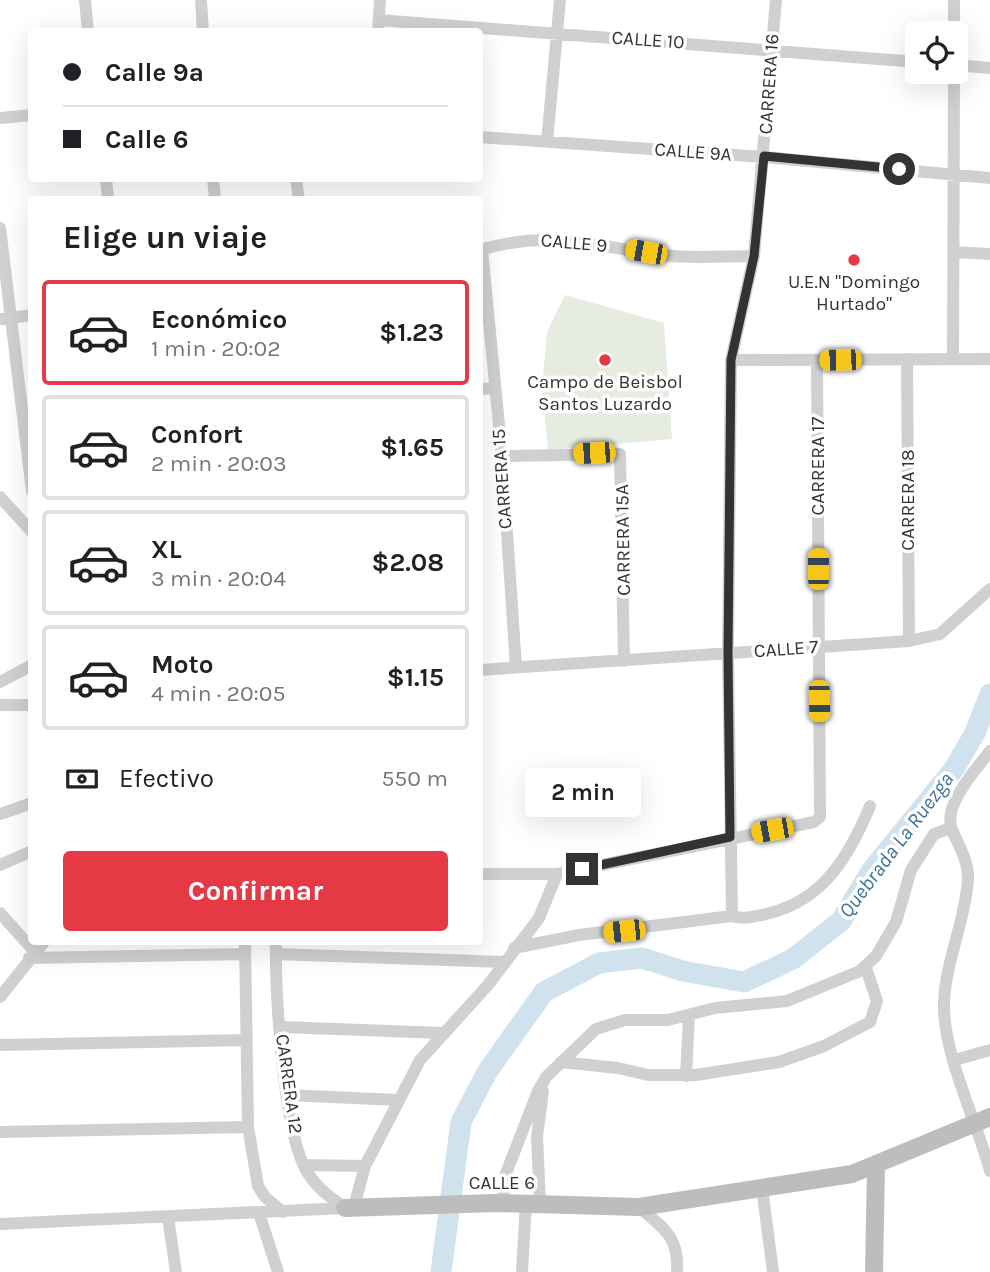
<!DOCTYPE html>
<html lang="es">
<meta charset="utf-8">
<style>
:root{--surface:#fff;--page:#f6f6f6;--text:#202124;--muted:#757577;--line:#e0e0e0;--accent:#e63946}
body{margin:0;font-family:Karla,sans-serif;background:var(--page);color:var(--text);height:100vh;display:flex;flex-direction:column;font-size:26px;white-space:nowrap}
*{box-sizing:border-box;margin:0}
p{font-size:23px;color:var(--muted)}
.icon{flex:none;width:38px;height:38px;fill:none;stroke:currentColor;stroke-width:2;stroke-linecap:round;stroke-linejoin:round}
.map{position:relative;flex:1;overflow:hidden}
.details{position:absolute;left:28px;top:196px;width:455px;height:749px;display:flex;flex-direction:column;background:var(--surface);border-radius:7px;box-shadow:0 7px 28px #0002}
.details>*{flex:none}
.guide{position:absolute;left:28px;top:28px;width:455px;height:154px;border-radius:7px;box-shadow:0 7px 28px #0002;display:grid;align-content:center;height:154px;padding:0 35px;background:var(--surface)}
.tools{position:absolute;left:905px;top:21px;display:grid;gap:14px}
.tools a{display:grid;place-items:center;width:63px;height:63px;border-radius:7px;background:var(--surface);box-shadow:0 7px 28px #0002;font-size:35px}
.end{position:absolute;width:32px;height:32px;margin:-16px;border:9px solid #333;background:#fff;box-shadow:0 0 0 4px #fff}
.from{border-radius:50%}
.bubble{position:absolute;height:49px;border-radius:7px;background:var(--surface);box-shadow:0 7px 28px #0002;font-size:23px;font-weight:700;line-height:49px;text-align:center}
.car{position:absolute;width:21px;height:42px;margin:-21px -10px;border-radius:9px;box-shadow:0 0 5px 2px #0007;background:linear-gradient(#f5c518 24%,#345 0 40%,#f5c518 0 76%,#345 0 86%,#f5c518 0)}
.guide b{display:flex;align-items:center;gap:24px;height:66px;font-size:26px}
.guide b+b{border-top:2px solid var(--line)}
.guide i{width:18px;height:18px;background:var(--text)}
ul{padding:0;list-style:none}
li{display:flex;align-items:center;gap:21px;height:105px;margin:0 14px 10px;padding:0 21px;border:4px solid var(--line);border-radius:7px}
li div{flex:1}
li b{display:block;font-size:26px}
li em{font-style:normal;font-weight:700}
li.selected{border-color:var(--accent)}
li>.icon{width:63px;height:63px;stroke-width:1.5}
h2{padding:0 35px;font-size:32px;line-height:84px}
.pay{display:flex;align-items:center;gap:18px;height:77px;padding:0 35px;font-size:26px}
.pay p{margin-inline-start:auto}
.action{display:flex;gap:14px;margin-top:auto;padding:14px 35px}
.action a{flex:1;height:80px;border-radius:7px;background:var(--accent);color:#fff;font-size:28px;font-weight:700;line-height:80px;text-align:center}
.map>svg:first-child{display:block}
.green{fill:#e6ecdf}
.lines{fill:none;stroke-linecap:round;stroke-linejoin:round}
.river{stroke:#cfe2ee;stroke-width:21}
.street{stroke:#d0d0d0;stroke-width:12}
.secondary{stroke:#bdbdbd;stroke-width:18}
.route{stroke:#333;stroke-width:9}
.poi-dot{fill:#e63946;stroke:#fff;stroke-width:2.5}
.labels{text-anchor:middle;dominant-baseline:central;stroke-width:7;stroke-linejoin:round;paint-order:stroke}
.street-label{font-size:19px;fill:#333;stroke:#fff}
.poi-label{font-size:19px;fill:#333;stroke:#fff}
.water-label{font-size:21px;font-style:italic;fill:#3f7597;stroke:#fff}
</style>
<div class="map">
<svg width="990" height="1272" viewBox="0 0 990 1272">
<rect width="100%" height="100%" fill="#fff"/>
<path class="green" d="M 565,295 L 664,323 L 672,439 L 548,450 L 542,388 L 547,332 Z"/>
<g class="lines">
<path class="river" d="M 441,1272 L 461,1122 L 487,1072 L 544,992 L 599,963 L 642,958 L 683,971 L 744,982 L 793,959 L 841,921 L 872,870 L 954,769 L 975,733 L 990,694"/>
<path class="street" d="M 85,0 L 88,32
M 201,0 L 203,32
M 379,20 L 917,62
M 378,32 L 380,0
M 954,33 L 954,0
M 956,65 L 990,68
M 0,118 L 32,115
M 480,137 L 764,157 L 990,178
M 547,142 L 560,0
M 106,178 L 108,200
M 213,178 L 215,200
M 296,178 L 299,200
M 0,228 L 32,491
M 480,250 C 550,229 592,246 662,255 C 692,259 724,256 754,256
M 482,250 L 502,456 L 516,667
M 953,252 L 990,254
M 0,319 L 32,315
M 907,359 L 909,641
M 953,359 L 954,72
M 731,360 L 990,359
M 480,389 L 495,388
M 502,456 L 620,454 L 624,661
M 0,497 L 32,532
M 480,670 L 909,641 L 940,634 L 990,589
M 0,682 L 32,665
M 0,705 L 32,705
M 990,751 C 976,770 942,805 952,830 C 959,846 969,862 968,880 C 965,921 946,961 944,1001 C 942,1053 977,1121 990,1171
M 0,814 L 32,803
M 0,865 L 32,851
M 480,874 L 557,874 L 814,822 L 820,817 L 817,360
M 0,913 L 35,952
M 732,916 C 744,920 757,916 770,913 C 825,899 850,854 870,806
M 245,942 L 248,1127 L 258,1186 L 265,1197 L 283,1212
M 276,942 C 275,991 283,1123 304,1166 C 313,1185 328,1196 345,1208
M 514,948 L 579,935 L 732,916 L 728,653 L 731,360 L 754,256 L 776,0
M 276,954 L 504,962
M 29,958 L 245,954
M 0,997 L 44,942
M 281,1027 L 442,1033
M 0,1045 L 247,1040
M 955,1060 L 990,1050
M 561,1062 L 618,1068 L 648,1075 L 696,1075 L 779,1062 L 824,1046 L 870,1022 L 877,1001 L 866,968
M 686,1076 L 689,1016
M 287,1095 L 398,1100
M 0,1132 L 248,1127
M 304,1165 L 365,1166
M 762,1188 L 773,1272
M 503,1203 L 505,1176 L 538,1091 L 546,1077 L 596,1029 L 625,1020 L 668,1020 L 715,1008 L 787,1001 L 860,971 L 876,956 L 896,922 L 911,870 L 934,834 L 948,829 L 953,833
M 540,1204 L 537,1137 L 543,1091
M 354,1207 L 365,1166 L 420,1060 L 488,985 L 539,918 L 557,874
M 639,1207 C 664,1229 679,1236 677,1272
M 259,1213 L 278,1272
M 168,1217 L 176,1272
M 0,1224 L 345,1208
M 522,1272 L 526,1203"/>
<path class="secondary" d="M 345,1208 L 495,1203 L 639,1207 L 852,1174 L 990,1117
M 874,1272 L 876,1166"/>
</g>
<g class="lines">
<path class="route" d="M 582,869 L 730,837 L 728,653 L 731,360 L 754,256 L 764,156 L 899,169"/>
</g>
<g class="poi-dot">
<circle cx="854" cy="260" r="7"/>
<circle cx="605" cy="360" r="7"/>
</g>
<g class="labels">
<g class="street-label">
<text transform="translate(648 40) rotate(4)">CALLE 10</text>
<text transform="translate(769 84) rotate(-86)">CARRERA 16</text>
<text transform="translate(693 152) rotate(4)">CALLE 9A</text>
<text transform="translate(574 243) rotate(5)">CALLE 9</text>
<text transform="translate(818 466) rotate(-90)">CARRERA 17</text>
<text transform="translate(502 479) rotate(-94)">CARRERA 15</text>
<text transform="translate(908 500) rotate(-90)">CARRERA 18</text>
<text transform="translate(623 540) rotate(-91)">CARRERA 15A</text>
<text transform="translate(786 649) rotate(-4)">CALLE 7</text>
<text transform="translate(289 1084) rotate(82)">CARRERA 12</text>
<text x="502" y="1183">CALLE 6</text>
</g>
<g class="poi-label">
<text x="854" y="282">U.E.N "Domingo<tspan x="854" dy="22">Hurtado"</tspan></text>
<text x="605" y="382">Campo de Beisbol<tspan x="605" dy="22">Santos Luzardo</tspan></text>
</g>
<g class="water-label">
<text transform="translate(896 845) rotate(-53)">Quebrada La Ruezga</text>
</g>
</g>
</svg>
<div class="tools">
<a><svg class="icon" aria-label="locate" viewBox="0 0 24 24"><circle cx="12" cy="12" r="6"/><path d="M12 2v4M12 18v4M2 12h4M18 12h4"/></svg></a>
</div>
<i class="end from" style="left:899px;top:169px"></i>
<i class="end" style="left:582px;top:869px"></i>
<div class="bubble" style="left:525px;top:768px;width:116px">2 min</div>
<i class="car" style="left:646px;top:252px;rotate:280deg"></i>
<i class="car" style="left:840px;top:360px;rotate:269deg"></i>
<i class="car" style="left:594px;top:453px;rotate:268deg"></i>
<i class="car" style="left:818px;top:569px;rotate:0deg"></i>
<i class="car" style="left:819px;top:701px;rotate:179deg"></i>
<i class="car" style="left:772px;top:830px;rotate:260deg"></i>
<i class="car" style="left:624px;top:931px;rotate:264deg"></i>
<div class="guide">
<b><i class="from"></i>Calle 9a</b>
<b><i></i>Calle 6</b>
</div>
<section class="details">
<h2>Elige un viaje</h2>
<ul>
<li class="selected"><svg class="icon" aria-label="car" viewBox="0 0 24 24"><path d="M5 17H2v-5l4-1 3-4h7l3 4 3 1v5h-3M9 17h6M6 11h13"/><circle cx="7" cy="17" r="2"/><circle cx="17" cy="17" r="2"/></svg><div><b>Económico</b><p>1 min · 20:02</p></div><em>$1.23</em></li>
<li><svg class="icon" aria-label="car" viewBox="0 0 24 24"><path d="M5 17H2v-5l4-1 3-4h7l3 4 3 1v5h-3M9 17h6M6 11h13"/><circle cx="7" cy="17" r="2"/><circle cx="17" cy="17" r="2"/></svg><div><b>Confort</b><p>2 min · 20:03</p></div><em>$1.65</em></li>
<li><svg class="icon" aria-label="car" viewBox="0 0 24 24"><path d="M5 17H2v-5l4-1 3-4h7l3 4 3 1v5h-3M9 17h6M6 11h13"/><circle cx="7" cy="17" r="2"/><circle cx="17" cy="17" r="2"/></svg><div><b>XL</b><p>3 min · 20:04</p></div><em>$2.08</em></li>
<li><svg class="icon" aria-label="car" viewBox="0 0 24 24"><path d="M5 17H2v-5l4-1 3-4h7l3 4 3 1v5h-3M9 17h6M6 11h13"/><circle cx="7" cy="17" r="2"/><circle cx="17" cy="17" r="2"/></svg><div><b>Moto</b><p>4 min · 20:05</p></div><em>$1.15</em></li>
</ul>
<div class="pay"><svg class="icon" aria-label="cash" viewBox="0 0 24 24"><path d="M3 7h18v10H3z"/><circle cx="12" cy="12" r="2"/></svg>Efectivo<p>550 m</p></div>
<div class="action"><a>Confirmar</a></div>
</section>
</div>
